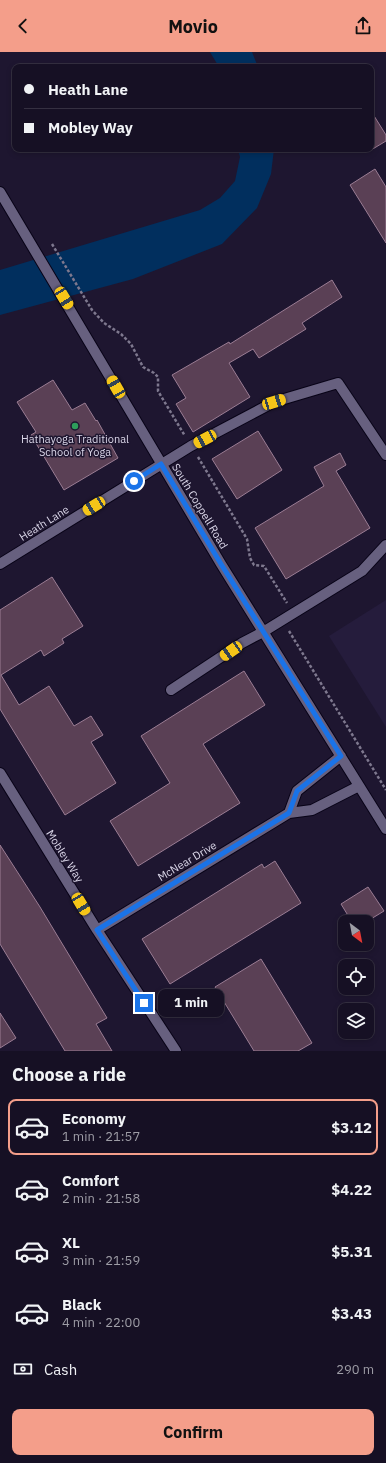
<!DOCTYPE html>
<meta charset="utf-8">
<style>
:root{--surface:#161024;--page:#231e31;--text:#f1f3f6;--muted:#9e9da6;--line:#353041;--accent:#f49e8a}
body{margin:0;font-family:"IBM Plex Sans",sans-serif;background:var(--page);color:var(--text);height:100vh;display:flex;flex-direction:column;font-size:15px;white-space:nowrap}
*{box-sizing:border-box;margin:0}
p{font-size:13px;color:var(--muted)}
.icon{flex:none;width:22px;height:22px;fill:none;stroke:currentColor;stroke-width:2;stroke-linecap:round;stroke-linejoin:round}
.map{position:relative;height:999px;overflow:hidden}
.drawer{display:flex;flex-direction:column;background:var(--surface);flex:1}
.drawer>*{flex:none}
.top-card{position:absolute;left:12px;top:12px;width:362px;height:88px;border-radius:8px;box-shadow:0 2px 6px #0003,0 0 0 1px var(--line);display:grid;align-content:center;height:88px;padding:0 12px;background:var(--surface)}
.needle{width:26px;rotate:148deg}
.controls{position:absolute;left:338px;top:863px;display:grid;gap:8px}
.controls a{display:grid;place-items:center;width:36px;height:36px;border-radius:8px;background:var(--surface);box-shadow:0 2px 6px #0003,0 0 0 1px var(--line);font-size:20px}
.end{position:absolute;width:18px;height:18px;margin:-9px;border:5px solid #1a73e8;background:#fff;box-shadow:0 0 0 2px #fff}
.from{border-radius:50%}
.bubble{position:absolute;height:28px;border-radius:8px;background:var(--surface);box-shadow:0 2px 6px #0003,0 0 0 1px var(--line);font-size:13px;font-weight:800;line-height:28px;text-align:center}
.car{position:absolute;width:12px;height:24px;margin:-12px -6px;border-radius:5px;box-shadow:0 0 3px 1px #0007;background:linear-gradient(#f5c518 24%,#345 0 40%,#f5c518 0 76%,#345 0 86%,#f5c518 0)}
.top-card b{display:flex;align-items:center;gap:14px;height:38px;font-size:15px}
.top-card b+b{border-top:1px solid var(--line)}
.top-card i{width:10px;height:10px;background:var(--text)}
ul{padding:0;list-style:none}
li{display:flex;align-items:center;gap:12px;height:56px;margin:0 8px 6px;padding:0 4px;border:2px solid transparent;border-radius:8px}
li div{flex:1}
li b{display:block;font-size:15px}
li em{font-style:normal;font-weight:800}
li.selected{border-color:var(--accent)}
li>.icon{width:36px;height:36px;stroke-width:1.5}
h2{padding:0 12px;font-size:18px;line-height:48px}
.pay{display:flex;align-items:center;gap:10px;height:44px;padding:0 12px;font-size:15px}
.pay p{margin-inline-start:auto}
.button{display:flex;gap:8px;margin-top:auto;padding:8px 12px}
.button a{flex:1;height:46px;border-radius:8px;background:var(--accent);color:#111;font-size:16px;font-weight:800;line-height:46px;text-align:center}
header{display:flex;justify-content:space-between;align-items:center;height:52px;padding:0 12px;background:var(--accent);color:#111;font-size:18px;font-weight:800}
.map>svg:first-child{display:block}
.built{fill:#251c3c}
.water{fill:#012f5e}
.building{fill:#5a4055;stroke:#9b7d94}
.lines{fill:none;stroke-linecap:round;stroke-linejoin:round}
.minor-casing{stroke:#080317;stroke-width:12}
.path{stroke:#7e788e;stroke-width:2.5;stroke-dasharray:3 2;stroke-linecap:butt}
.minor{stroke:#67607f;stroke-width:10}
.route{stroke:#1a73e8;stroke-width:5}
.leisure-dot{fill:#2e9e5b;stroke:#1e1630;stroke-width:1.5}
.labels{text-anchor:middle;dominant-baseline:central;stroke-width:3;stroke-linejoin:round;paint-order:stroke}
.poi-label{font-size:11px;fill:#dbd7e9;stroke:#1e1630}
.street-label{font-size:11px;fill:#dbd7e9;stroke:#1e1630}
</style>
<header><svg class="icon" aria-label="back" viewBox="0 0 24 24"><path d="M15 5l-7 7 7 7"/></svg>Movio<svg class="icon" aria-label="share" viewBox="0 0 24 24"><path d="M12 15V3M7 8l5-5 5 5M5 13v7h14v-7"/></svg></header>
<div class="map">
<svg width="386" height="999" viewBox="0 0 386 999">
<rect width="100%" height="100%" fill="#1e1630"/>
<path class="built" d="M 386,548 L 386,675 L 329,584 Z"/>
<path class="water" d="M 210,0 L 252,0 L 258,15 L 219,15 Z
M 238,97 L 274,97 L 271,122 L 257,156 L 222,192 L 133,227 L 0,263 L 0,218 L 200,158 L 220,146 L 235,129 L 240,105 Z"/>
<path class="building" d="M 371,59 L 386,83 L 386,89 L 371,98 Z
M 375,117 L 386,135 L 386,191 L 350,133 Z
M 332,228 L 342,245 L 302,271 L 306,277 L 259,306 L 253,297 L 229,311 L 250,345 L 193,380 L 176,352 L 186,346 L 172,323 L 229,290 L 230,292 Z
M 53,328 L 72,358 L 85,351 L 96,369 L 97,368 L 118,406 L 64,438 L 31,383 L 36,380 L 17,350 Z
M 258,379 L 282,418 L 237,447 L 212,407 Z
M 340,401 L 346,413 L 336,419 L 370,476 L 286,527 L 255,476 L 324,434 L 314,415 Z
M 52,525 L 83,574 L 62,587 L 64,591 L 44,604 L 41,598 L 1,623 L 19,653 L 49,634 L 74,674 L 91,664 L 103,683 L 91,690 L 116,731 L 65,763 L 0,657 L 0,558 Z
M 244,619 L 265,653 L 203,692 L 240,751 L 138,814 L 110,769 L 170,731 L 141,684 Z
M 0,793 L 40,855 L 107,966 L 96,972 L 112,999 L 65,999 L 0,892 Z
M 275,809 L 301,851 L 170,932 L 142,887 L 262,812 L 264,816 Z
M 368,835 L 384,859 L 366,870 L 352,870 L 341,852 Z
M 261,907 L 312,991 L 298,999 L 254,999 L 215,935 Z
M 0,961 L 16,986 L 0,996 Z"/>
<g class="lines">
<g class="minor-casing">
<path id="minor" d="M 0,140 L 221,512 L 386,777
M 0,512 L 191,394 L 274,350 L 338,331 L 386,403
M 171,638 L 242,591 L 263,580 L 362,519 L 386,493
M 0,721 L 97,878 L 176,999
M 289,761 L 297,739 L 341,704
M 97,878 L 289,761 L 312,758 L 359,734"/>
</g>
<path class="path" d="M 52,192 L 92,258 L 104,271 L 121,282 L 131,292 L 143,315 L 154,321 L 158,325 L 158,339 L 185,384
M 198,405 L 247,487 L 250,506 L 254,513 L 264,514 L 287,551
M 289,579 L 386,738"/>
<use href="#minor" class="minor"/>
</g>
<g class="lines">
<path class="route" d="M 134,429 L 161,412 L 221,512 L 341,704 L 297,739 L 289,761 L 97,878 L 144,951"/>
</g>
<circle class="leisure-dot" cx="75" cy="374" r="4"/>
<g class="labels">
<g class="poi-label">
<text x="75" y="387">Hathayoga Traditional<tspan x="75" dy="13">School of Yoga</tspan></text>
</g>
<g class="street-label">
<text transform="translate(200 454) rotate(59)">South Coppell Road</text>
<text transform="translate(44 471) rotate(-32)">Heath Lane</text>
<text transform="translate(65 804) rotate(58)">Mobley Way</text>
<text transform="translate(187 809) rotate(-31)">McNear Drive</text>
</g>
</g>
</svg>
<div class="controls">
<a><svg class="needle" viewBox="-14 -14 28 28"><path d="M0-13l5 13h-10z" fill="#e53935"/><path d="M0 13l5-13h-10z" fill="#9e9da6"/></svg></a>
<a><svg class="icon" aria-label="locate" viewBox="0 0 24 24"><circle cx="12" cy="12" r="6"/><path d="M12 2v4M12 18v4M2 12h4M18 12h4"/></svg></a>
<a><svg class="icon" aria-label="layers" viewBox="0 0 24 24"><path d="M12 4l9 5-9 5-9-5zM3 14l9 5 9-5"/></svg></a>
</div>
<i class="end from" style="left:134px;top:429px"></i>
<i class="end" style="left:144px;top:951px"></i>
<div class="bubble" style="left:158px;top:937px;width:66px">1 min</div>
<i class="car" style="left:64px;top:246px;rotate:149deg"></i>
<i class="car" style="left:116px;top:335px;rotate:330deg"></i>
<i class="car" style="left:274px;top:350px;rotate:73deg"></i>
<i class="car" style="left:205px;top:387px;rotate:242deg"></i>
<i class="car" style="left:94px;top:454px;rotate:238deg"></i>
<i class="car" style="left:231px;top:599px;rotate:236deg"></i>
<i class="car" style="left:81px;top:852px;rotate:149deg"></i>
<div class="top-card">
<b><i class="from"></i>Heath Lane</b>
<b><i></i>Mobley Way</b>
</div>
</div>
<section class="drawer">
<h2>Choose a ride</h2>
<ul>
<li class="selected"><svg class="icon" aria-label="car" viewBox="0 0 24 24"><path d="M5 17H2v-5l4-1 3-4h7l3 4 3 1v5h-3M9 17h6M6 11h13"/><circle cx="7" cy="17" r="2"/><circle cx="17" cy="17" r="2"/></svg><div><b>Economy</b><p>1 min · 21:57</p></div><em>$3.12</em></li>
<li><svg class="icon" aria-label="car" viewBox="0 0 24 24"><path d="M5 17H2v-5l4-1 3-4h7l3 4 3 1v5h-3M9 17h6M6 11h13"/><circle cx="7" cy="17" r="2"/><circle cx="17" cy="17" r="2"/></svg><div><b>Comfort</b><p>2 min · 21:58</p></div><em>$4.22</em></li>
<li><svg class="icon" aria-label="car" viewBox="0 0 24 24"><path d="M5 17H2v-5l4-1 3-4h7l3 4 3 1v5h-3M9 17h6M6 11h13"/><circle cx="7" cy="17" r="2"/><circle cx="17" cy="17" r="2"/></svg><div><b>XL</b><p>3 min · 21:59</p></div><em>$5.31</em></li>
<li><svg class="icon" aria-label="car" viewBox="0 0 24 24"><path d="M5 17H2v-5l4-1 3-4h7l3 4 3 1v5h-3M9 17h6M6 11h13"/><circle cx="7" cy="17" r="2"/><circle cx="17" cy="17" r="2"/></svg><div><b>Black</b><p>4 min · 22:00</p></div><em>$3.43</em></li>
</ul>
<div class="pay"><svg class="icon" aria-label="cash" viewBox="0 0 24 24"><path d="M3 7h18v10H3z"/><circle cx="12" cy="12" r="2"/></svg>Cash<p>290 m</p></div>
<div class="button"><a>Confirm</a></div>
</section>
